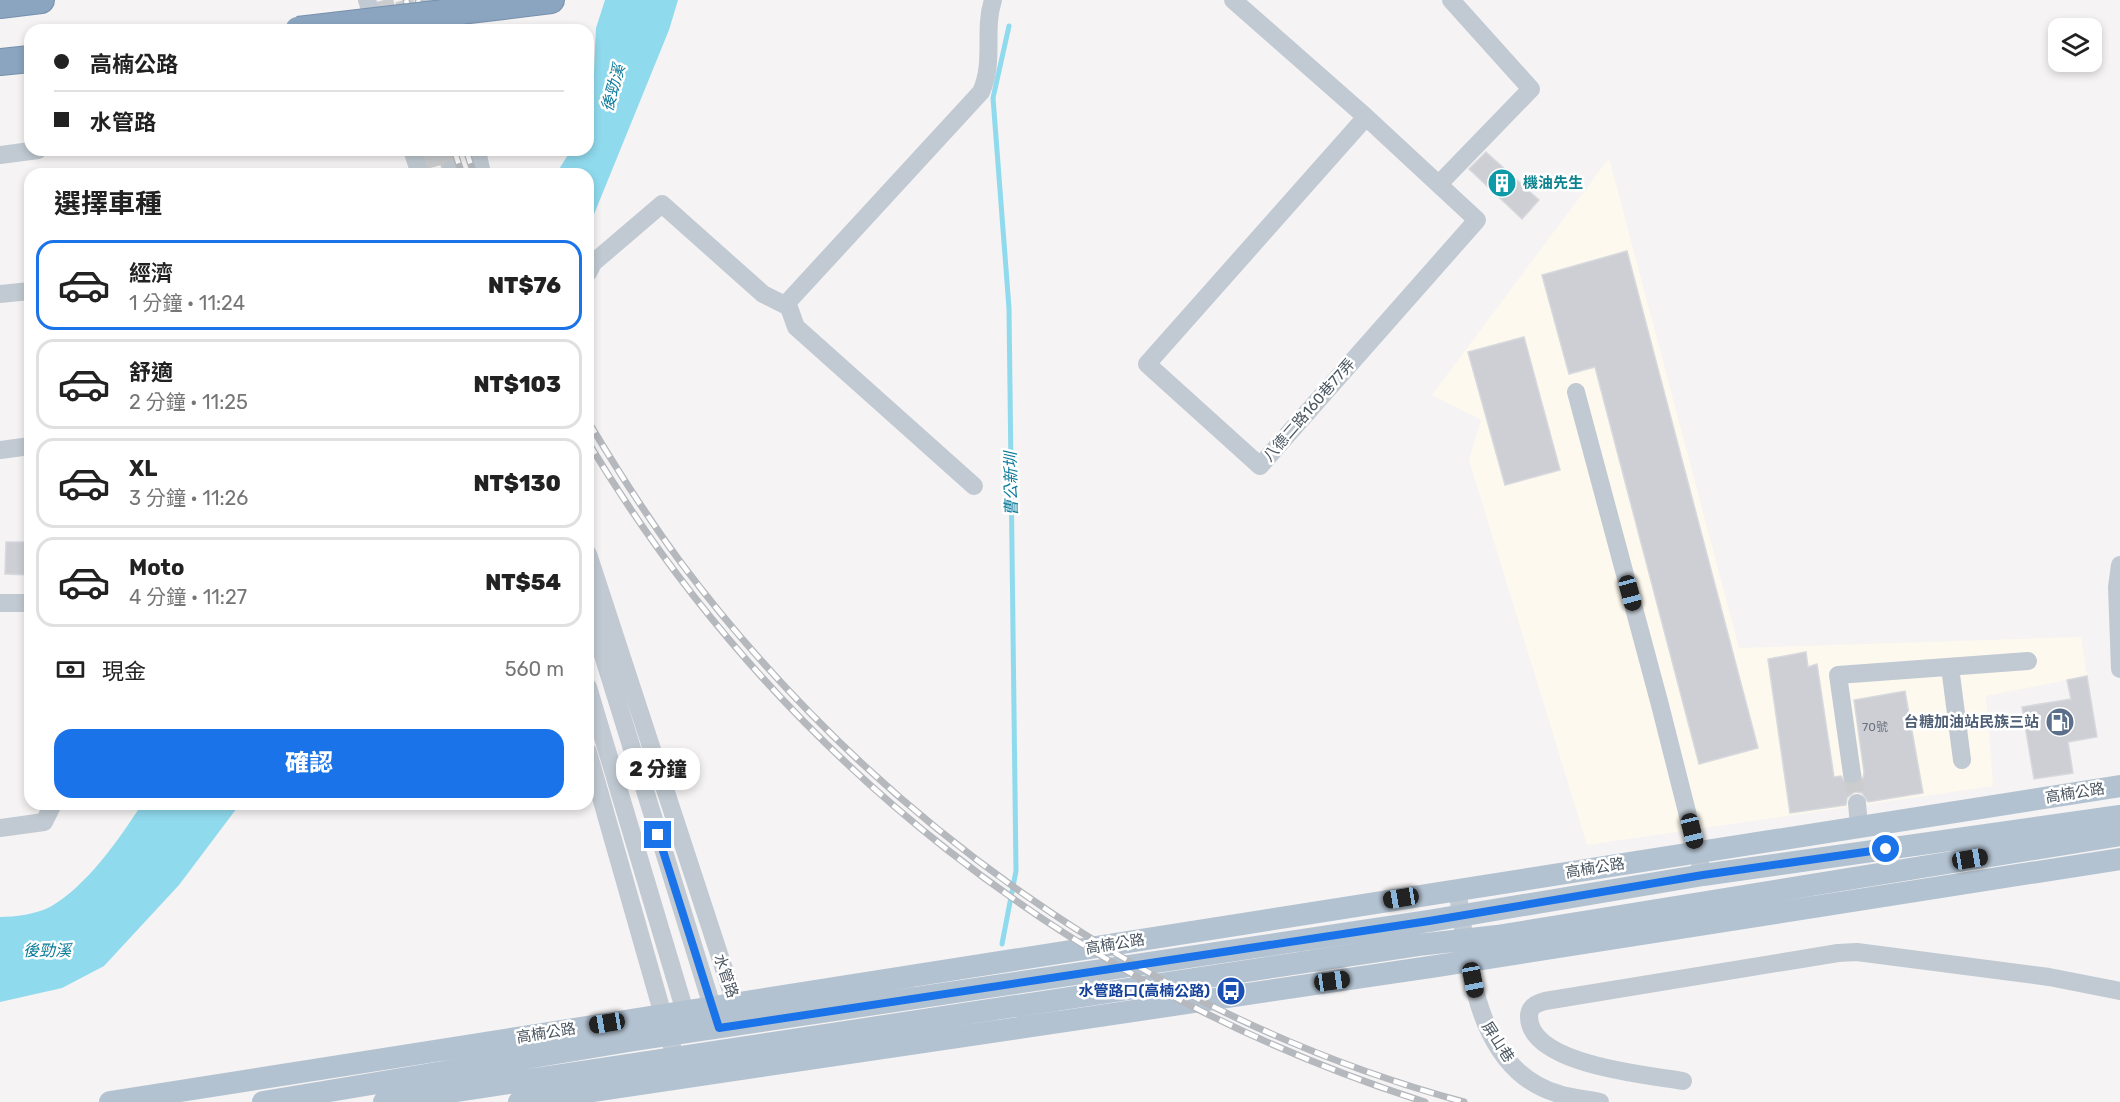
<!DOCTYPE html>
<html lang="zh-TW">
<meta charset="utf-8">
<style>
:root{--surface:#fff;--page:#f2f2f2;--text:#222;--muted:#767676;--line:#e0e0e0;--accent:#1a73e8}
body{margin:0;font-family:Rubik,"Noto Sans TC",sans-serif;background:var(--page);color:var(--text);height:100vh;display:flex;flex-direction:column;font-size:22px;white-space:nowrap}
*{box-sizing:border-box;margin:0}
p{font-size:20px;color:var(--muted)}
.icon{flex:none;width:33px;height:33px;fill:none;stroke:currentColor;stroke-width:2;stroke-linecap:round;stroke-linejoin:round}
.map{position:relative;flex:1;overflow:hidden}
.drawer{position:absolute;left:24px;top:168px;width:570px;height:642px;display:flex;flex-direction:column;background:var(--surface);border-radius:18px;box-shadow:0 3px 9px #0003}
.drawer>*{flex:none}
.top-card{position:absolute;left:24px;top:24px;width:570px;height:132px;border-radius:18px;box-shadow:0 3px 9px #0003;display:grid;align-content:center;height:132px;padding:0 30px;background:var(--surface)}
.fabs{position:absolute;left:2048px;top:18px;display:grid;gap:12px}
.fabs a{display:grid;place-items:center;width:54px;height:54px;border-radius:12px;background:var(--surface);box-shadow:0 3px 9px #0003;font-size:30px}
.end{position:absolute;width:27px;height:27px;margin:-14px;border:8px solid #1a73e8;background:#fff;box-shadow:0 0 0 3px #fff}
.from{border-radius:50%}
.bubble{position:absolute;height:42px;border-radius:18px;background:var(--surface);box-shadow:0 3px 9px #0003;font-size:20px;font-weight:800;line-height:42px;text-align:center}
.car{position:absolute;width:18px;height:36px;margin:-18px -9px;border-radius:8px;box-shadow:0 0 4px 2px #0007;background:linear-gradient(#222 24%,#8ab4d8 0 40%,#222 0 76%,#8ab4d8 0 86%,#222 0)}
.top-card b{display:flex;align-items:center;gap:21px;height:57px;font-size:22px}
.top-card b+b{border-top:2px solid var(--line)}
.top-card i{width:15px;height:15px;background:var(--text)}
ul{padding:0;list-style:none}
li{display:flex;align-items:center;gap:18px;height:90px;margin:0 12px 9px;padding:0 18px;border:3px solid var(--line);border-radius:18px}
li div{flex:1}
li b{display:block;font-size:22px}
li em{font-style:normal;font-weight:800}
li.on{border-color:var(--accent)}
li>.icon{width:54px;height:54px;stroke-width:1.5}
h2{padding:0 30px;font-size:27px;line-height:72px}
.pay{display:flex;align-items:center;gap:15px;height:66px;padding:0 30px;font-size:22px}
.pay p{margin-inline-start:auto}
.button{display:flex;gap:12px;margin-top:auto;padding:12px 30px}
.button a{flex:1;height:69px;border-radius:18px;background:var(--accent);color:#fff;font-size:24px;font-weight:800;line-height:69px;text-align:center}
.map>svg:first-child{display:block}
.commercial{fill:#fdf9ef}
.water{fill:#90daee}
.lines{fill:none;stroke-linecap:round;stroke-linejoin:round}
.stream{stroke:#90daee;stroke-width:5}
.building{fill:#cdcfd5;stroke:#d7d9de;stroke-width:1.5}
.minor-tunnel{stroke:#caccce;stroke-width:18;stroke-dasharray:18 9;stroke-linecap:butt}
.highway-casing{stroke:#7690ad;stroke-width:28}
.minor{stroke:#c1cad2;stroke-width:18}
.major{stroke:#b3c2d1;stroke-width:22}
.highway{stroke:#8ba5c1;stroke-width:26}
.rail-casing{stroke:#b5b8bd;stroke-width:7}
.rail{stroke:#fff;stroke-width:4.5;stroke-dasharray:14;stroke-linecap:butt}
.highway-bridge-casing{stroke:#7690ad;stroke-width:28;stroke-linecap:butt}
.highway-bridge{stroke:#8ba5c1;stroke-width:26}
.route{stroke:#1a73e8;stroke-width:8}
.labels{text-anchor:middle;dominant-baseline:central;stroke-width:5;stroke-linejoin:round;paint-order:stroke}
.number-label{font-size:12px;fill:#6b747e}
.culture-label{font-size:15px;font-weight:bold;fill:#0d838f;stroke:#fff;text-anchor:start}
.street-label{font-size:15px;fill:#4a5661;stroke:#fff}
.service-label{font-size:15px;font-weight:bold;fill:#4e5e75;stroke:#fff;text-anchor:end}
.transit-label{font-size:15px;font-weight:bold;fill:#164399;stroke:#fff;text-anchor:end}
.water-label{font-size:16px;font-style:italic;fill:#0c7c9b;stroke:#fff}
</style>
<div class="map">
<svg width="2120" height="1102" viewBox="0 0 2120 1102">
<rect width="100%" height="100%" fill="#f5f3f3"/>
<path class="commercial" d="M 1609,158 L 1739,648 L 2081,637 L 2087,676 L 1986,696 L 1993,786 L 1587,845 L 1469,460 L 1481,420 L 1432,395 Z"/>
<path class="water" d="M 605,0 L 678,0 L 669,30 L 588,229 L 588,174 L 556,174 L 571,150 L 588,150 L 588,123 L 592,116 L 596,28 Z
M 142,804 L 240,804 L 179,885 L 104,966 L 62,988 L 0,1002 L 0,917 C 15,917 36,914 50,907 C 87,886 119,839 142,804 Z"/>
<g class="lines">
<path class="stream" d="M 1002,944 L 1016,871 L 1009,308 L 993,98 L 1009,26"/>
</g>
<path class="building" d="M 1486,152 L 1539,200 L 1522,219 L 1469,169 Z
M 1627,251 L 1758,748 L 1699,764 L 1595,367 L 1569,374 L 1542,275 Z
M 1524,337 L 1560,470 L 1505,485 L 1468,352 Z
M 6,542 L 30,542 L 30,575 L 5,574 Z
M 1806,652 L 1808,667 L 1817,664 L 1834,777 L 1841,776 L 1844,781 L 1853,785 L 1858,783 L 1863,778 L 1864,772 L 1854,700 L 1905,691 L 1923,793 L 1868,802 L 1862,793 L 1855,792 L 1847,798 L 1846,805 L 1790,813 L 1768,659 Z
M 2087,676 L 2097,737 L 2068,742 L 2073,773 L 2034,779 L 2022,707 L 2071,699 L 2067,680 Z"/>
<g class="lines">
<path class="minor-tunnel" d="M 384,0 L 392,30
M 404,0 L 413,30
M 428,150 L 435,174
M 446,150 L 451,170
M 1852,774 L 1857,803"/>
<g class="highway-casing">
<path id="highway" d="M 0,5 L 41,0
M 503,6 L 551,0
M 0,62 L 30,59"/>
</g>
<path class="minor" d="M 367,0 L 376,30
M 431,0 L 440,30
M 1233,0 L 1366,117 L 1477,220 L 1260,466 L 1147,364 L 1366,117
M 412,150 L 420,174
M 477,150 L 482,174
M 0,155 L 38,150
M 451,170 L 452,174
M 1439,184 L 1531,89 L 1451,0
M 588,273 L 593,263 L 662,204 L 763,294 L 785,305 L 981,92 C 995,61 983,31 993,0
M 0,294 L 30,291
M 787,302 L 796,327 L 974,486
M 1576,392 L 1660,705 L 1703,875
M 0,450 L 30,446
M 588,554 L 739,1015
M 2120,565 L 2117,587 L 2120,669
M 0,603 L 30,603
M 588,607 L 716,1019
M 1950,667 L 1962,760
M 588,687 L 689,1025
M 588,752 L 675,1057 L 688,1064
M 1852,774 L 1838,675 L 2028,661
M 1857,803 L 1859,826
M 0,828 L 44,822 L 53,804
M 1457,889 C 1469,961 1474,1070 1559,1094 C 1572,1098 1586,1099 1600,1102
M 1683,1081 C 1649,1075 1527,1065 1529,1015 C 1530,1006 1537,1003 1545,1001 L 1838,953 L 1857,952 L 2049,977 L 2120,991"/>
<path class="major" d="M 110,1102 L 2120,786
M 263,1102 L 635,1040 L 1429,921 L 1703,875 L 2120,816
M 384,1102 L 1418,945 L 1497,936 L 2120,835
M 519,1102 L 1437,966 L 2120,859"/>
<use href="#highway" class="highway"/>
<g class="rail-casing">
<path id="rail" d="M 406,0 L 415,30
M 418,0 L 427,30
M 454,150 L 462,174
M 466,150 L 474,174
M 588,421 C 616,468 646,515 679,560 C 872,818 1151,1017 1464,1102
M 588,442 C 778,759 1074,990 1425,1102"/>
</g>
<use href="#rail" class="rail"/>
<g class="highway-bridge-casing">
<path id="highway-bridge" d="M 298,30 L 503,6"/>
</g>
<use href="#highway-bridge" class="highway-bridge"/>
</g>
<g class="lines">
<path class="route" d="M 658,835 L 719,1028 L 1429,921 L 1703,875 L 1886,849"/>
</g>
<defs>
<g id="building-disc" transform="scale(1.5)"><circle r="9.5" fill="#0f9aa8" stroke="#fff"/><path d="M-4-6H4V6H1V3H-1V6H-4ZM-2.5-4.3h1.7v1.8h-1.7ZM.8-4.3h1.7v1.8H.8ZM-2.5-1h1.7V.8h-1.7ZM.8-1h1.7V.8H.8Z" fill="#fff"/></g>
<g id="fuel-disc" transform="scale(1.5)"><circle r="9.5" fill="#5c6f8a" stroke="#fff"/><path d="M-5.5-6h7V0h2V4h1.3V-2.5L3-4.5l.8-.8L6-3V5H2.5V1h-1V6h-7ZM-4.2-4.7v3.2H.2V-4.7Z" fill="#fff"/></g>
<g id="bus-disc" transform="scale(1.5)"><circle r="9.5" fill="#1a4fb4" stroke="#fff"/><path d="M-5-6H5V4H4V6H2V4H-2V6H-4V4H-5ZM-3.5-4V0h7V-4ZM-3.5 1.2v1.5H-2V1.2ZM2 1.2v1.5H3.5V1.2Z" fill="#fff"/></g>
</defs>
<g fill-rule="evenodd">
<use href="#building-disc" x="1502" y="183"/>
<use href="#fuel-disc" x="2060" y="722"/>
<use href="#bus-disc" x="1231" y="991"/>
</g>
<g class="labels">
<g class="number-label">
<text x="1875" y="727">70號</text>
</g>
<g class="culture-label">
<text x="1523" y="183">機油先生</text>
</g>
<g class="street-label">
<text transform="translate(1309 410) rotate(-49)">八德二路160巷77弄</text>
<text transform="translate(2075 793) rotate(-9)">高楠公路</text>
<text transform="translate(1595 868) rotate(-9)">高楠公路</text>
<text transform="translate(1115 944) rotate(-9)">高楠公路</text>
<text transform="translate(726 976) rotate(71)">水管路</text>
<text transform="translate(546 1033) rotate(-9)">高楠公路</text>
<text transform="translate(1498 1042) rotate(57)">屏山巷</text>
</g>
<g class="service-label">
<text x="2039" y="722">台糖加油站民族三站</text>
</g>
<g class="transit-label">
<text x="1210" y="991">水管路口(高楠公路)</text>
</g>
<g class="water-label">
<text transform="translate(613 88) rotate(-74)">後勁溪</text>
<text transform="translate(1011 484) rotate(-91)">曹公新圳</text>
<text x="47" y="950">後勁溪</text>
</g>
</g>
</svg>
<div class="fabs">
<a><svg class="icon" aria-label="layers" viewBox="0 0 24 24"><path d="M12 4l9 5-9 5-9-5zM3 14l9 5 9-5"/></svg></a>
</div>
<i class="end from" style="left:1886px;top:849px"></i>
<i class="end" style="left:658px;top:835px"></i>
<div class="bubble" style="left:616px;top:748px;width:84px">2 分鐘</div>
<i class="car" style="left:1630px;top:593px;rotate:165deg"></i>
<i class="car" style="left:1692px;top:831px;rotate:166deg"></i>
<i class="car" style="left:1970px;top:859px;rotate:81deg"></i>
<i class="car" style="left:1401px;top:898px;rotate:261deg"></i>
<i class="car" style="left:1473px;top:980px;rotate:169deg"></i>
<i class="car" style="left:1332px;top:981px;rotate:82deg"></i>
<i class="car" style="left:607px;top:1023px;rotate:261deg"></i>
<div class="top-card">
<b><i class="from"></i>高楠公路</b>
<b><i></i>水管路</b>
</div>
<section class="drawer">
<h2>選擇車種</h2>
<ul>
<li class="on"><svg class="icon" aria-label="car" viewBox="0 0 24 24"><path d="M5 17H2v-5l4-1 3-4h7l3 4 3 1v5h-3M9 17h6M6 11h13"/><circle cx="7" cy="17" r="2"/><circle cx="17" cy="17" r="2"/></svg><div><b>經濟</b><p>1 分鐘 · 11:24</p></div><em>NT$76</em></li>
<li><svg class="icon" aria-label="car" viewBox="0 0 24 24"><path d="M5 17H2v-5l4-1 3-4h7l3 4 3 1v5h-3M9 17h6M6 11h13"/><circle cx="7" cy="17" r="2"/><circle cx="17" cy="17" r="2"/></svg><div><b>舒適</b><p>2 分鐘 · 11:25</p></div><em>NT$103</em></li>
<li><svg class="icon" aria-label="car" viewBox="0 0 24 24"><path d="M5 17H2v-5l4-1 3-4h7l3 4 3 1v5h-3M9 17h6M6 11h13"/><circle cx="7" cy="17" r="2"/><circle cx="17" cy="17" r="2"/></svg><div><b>XL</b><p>3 分鐘 · 11:26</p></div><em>NT$130</em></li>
<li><svg class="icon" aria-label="car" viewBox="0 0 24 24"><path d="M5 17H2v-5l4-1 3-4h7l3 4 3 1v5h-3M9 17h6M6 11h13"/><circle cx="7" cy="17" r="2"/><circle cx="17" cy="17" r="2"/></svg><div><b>Moto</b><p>4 分鐘 · 11:27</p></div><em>NT$54</em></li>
</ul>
<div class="pay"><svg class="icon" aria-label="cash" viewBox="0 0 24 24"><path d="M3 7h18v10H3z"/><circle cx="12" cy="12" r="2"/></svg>現金<p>560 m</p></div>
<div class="button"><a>確認</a></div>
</section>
</div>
